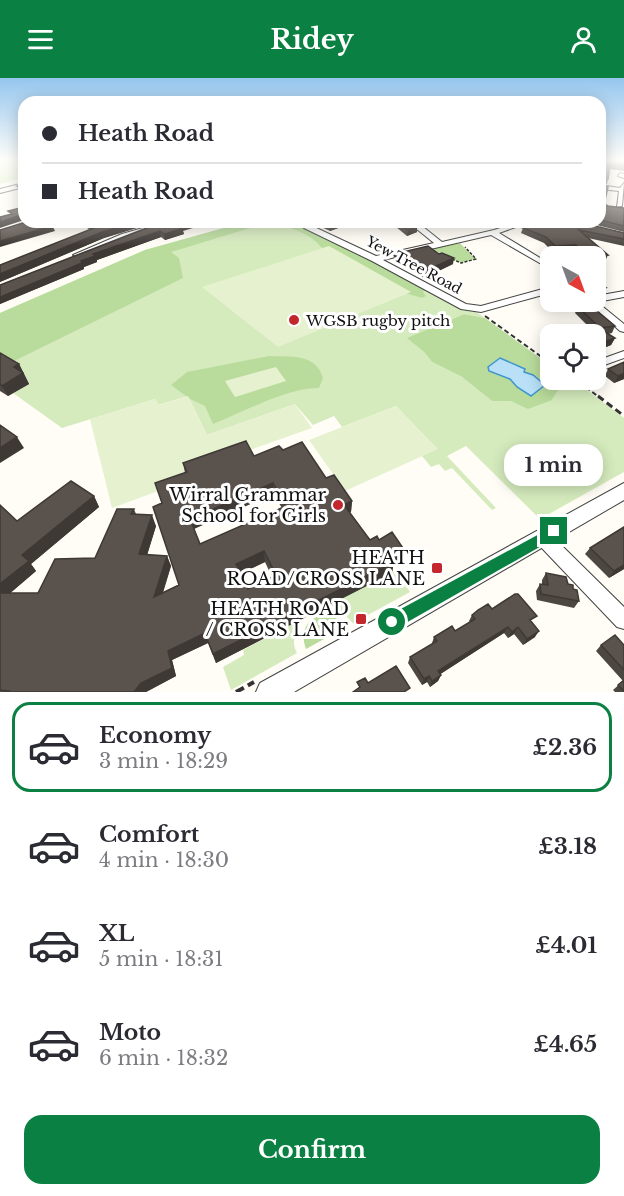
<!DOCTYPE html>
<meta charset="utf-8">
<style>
:root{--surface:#fff;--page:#f2f2f3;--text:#2b2b33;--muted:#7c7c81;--line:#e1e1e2;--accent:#0b8043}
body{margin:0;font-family:"Libre Baskerville",serif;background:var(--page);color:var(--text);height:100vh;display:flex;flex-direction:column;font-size:22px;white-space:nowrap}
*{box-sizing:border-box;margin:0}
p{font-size:20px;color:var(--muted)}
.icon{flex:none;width:33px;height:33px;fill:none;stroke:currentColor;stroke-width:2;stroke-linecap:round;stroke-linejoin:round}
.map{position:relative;height:614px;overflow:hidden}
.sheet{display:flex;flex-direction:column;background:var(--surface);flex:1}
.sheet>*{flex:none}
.hud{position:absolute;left:18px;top:18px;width:588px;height:132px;border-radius:18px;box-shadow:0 3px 15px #0003;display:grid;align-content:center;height:132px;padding:0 24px;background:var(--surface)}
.needle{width:39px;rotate:139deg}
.fabs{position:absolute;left:540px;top:168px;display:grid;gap:12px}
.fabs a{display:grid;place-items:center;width:66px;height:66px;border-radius:12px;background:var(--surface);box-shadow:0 3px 15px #0003;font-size:30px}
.end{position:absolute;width:27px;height:27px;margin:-14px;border:8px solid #0b8043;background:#fff;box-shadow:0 0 0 3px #fff}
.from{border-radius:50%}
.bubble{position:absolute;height:42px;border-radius:18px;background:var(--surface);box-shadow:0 3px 15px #0003;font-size:20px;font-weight:700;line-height:42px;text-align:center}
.hud b{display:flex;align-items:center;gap:21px;height:57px;font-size:22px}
.hud b+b{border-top:2px solid var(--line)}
.hud i{width:15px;height:15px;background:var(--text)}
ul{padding:10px 0 0;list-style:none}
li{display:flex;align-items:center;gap:18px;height:90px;margin:0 12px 9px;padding:0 12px;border:3px solid transparent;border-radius:18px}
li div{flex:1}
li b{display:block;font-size:22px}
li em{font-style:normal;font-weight:700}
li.selected{border-color:var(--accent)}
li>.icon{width:54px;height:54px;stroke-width:1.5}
.button{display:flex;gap:12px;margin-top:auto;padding:12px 24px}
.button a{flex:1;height:69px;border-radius:18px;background:var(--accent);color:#fff;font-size:24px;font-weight:700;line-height:69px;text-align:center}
header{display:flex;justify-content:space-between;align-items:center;height:78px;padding:0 24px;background:var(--accent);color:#fff;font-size:27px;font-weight:700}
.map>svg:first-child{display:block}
.green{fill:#d5ebbd}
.forest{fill:#b9dc9c}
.pitch{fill:#e6f2cf}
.water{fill:#b9e0f7;stroke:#3f96cf;stroke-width:1.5}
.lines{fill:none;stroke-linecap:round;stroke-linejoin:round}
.minor-casing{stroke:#444;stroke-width:2}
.tertiary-casing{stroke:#444;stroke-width:2}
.path-far3{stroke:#333;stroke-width:1.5;stroke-dasharray:3 1.5;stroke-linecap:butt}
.path-far2{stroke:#333;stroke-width:2;stroke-dasharray:5 3;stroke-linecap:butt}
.path-far1{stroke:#333;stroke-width:3;stroke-dasharray:7 4;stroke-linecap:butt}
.path{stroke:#333;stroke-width:4;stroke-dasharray:9 4.5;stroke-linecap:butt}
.minor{fill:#fff;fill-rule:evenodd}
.tertiary{fill:#fff;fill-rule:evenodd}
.wall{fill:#4d4742;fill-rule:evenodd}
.shaded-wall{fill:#3f3936}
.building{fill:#5a524d;stroke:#3f3936;stroke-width:1.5;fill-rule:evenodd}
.route{fill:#0b8043}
.poi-dot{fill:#c4262e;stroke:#fff;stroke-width:2}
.labels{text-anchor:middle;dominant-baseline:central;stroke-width:6;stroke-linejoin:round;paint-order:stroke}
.far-street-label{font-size:14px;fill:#111;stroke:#fff}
.poi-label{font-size:15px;fill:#111;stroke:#fff;text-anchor:start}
.near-poi-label{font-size:18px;fill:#111;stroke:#fff;text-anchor:end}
</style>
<header><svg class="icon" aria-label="menu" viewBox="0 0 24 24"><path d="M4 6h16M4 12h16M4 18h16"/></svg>Ridey<svg class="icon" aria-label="person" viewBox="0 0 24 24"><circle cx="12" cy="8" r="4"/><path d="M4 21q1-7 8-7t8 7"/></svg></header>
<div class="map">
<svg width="624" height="614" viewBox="0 0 624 614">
<rect width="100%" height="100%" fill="#fffdf5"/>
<path class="green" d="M 0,82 L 24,82 L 24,99 L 0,106 Z
M 230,144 L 303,144 L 304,148 L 460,229 L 475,233 L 485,240 L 464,236 L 408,260 L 424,274 L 432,284 L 462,299 L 492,323 L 552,322 L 558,311 L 571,303 L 587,312 L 624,340 L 624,394 L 540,441 L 466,368 L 447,378 L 496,430 L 492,432 L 452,390 L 445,393 L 439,386 L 431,389 L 422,378 L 437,371 L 396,328 L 342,349 L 334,338 L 313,347 L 295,326 L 207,357 L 188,318 L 158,327 L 155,321 L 62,350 L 13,315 L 28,306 L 8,286 L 0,235 L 145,172 L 235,147 Z
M 395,493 L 410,514 L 353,545 L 342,534 L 330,527 Z
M 294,545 C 298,555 290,562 297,575 L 231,612 L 223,589 L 244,577 L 243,572 Z"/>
<path class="forest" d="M 245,144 L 270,144 L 171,174 L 179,180 L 183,200 L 8,286 L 0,281 L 0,235 L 145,172 Z
M 277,144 L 303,144 L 304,148 L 373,182 L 426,211 L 423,214 L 426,218 L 422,220 L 399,213 L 321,169 C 310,155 293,152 277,144 Z
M 460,165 L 475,181 L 461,185 L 431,171 Z
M 464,236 L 485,240 L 550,287 L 550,302 L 571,303 L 558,312 L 552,322 L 528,331 L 511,323 L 492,323 L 462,299 L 432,284 L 424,274 L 407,260 Z
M 269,278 C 290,279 316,275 323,300 L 319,310 C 289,309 243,334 213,346 L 205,328 L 190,321 L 171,307 L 187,294 Z
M 321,537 L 335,539 L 344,550 L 306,571 C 300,555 305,543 321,537 Z"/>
<path class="pitch" d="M 329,168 L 411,214 L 278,269 L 202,209 Z
M 276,289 L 286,303 L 235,319 L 225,303 Z
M 188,318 L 207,357 L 295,326 L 312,350 L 250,372 L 188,402 L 112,430 L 90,341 L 155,321 L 159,327 Z
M 396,328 L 438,371 L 345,413 L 309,362 Z"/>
<path class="water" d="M 500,280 L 525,291 L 524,294 L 533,297 L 545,307 L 531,318 L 517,309 L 510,301 L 489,293 L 488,289 Z"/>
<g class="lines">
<g class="minor-casing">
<path id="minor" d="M 620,95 L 624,96 L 624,100 L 618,98 Z
M 624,105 L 622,128 L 617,129 L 619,113 L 600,111 L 600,107 L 620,110 Z
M 164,144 L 176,144 L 128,160 L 80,179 L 73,177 L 122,156 Z
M 301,144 L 309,144 L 310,147 L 376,178 L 434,165 L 408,144 L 417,144 L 442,164 L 494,152 L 519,144 L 530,144 L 499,155 L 550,186 L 550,191 L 491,157 L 383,182 L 466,226 L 481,228 L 550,209 L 550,215 L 481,234 L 461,231 L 372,183 L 304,150 Z
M 624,213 L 624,219 L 597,224 L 624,246 L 624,254 L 620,253 L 587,224 L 596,224 L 596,218 Z
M 624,273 L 624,280 L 596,290 L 596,283 Z
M 574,302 L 586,302 L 587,303 L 581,307 Z
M 543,453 L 549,455 L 624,529 L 624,551 L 617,549 L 537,465 L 535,460 L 537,455 Z"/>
</g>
<g class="tertiary-casing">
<path id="tertiary" d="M 24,105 L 24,109 L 0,115 L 0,111 Z
M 624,405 L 624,422 L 294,614 L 256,614 L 260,605 Z"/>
</g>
<path class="path-far3" d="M 229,144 L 235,147 L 246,144
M 556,144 L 562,146
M 578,144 L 624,155
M 561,173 L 572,177 L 575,173
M 452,181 L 461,185 L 476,181 L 465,169
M 596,199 L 600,203 L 596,203
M 600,203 L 607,210
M 596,210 L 603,211"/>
<path class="path-far2" d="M 485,238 L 550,285
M 586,309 L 600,320"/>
<path class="path-far1" d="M 598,318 L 624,338"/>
<path class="path" d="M 236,614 L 254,604"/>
<use href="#minor" class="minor"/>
<use href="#tertiary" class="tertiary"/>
</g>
<path class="wall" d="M 600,82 L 624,82 L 624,93 L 610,91 L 607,106 L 600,105 Z
M 24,106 L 24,116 L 19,113 L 17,108 Z
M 600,106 L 604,126 L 608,128 L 624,130 L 624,154 L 585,144 L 600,144 Z
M 79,144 L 156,144 L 104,160 L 0,204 L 0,187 L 90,152 Z
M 162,144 L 183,153 L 184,156 L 165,162 L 161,159 L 97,182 L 97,184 L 84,189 L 84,191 L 0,226 L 0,207 Z
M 310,144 L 341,144 L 341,149 L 330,153 Z
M 390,144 L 412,144 L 417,154 L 407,158 Z
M 420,144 L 437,144 L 437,145 L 427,149 Z
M 535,146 L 624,155 L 624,168 L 588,160 L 608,177 L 605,183 L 596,183 L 596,178 L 580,178 L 574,173 L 553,174 L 544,165 L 521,155 L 523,150 Z
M 439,176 L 453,186 L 424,200 L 393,183 L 394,177 Z
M 578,229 L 615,248 L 612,255 L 608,256 L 615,260 L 611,267 L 596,273 L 596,257 L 597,257 L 575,235 Z
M 0,275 L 19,286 L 29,306 L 8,318 L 0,313 Z
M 608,291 L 624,301 L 614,305 L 605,298 Z
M 283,372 L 326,400 L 352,423 L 351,434 L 350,434 L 370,462 L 379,462 L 405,473 L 403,484 L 393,489 L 392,495 L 216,585 L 208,565 L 172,582 L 176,598 L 146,614 L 0,614 L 0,427 L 17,443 L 94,418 L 99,429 L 31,486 L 36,493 L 10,515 L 38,515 L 95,480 L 134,431 L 136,436 L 156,448 L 147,477 L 167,478 L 171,488 L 163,515 L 179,507 L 162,425 L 185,395 L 183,385 L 254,378 ZM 273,416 L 282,430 L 200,466 L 194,451 ZM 265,484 L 272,499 L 248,511 L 240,496 Z
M 624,449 L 624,491 L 609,500 L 585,476 L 590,470 Z
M 546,495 L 568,506 L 573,511 L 579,523 L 574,530 L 537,522 L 536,513 L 540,506 L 542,506 L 542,502 Z
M 492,531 L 532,545 L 535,559 L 523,567 L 514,556 L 508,560 L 504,555 L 440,596 L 441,597 L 438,603 L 430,609 L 427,604 L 422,607 L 408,585 L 410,579 L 432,566 L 432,565 L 434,559 L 455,553 L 470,544 L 469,543 L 472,537 Z
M 601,567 L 624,567 L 624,614 L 615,614 L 613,612 L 623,603 L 596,573 Z"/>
<path class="shaded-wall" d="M 23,136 L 24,142 L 0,150 L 0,144 Z
M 49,144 L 70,144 L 53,149 L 55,153 L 0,169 L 0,163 Z
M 137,144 L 156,144 L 104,160 L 0,204 L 0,196 L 102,154 Z
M 193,144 L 213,144 L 183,153 L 184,156 L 165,162 L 164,156 L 179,148 Z
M 338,144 L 341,144 L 341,149 L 330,153 L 330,147 Z
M 428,144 L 437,144 L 437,145 L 427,149 Z
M 417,148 L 417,154 L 407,158 L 408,152 Z
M 160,153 L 161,159 L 97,182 L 97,184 L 84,189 L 84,191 L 0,226 L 0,219 L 81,183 L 93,176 Z
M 454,180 L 453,186 L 424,200 L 425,193 Z
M 615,260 L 611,267 L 596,273 L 596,267 Z
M 19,286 L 29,306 L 8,318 L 2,308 L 14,289 Z
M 624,295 L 624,301 L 614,305 L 618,298 Z
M 17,359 L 24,370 L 0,385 L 0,370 Z
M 273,405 L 273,416 L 193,451 L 190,441 Z
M 94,418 L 99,429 L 31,486 L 36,493 L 0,524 L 0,506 L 22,477 Z
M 352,423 L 351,434 L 344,438 L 344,427 Z
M 152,437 L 156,448 L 144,487 L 139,476 Z
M 264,473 L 265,484 L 238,497 L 236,486 Z
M 405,473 L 403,484 L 393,489 L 392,495 L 216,585 L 213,576 Z
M 167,478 L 171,488 L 158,529 L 154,519 Z
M 624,487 L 624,491 L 609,500 L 614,493 Z
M 508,549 L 504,555 L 436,599 L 438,593 Z
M 518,549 L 514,556 L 508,560 L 512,554 Z
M 539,553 L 535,559 L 523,567 L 527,561 Z
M 205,555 L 208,565 L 172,582 L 176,598 L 146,614 L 134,614 L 168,573 Z
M 441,597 L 438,603 L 430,609 L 432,603 Z
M 429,598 L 427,604 L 422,607 L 424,601 Z"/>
<path class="building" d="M 600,82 L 624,82 L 624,88 L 610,87 L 608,101 L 602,100 L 600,102 Z
M 24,106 L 24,112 L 17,108 Z
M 600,106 L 600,108 L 608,109 L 604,126 L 608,128 L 624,130 L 624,148 L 600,142 Z
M 24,129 L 24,136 L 0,144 L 0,139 L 12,136 L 8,133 Z
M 26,144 L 49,144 L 53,148 L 0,163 L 0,152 Z
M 85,144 L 137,144 L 102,154 L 0,196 L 0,187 L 94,150 Z
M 162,144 L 193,144 L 179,148 L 183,150 L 168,155 L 164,156 L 160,153 L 93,176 L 95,178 L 81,183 L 82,185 L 0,219 L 0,207 Z
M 323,144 L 338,144 L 330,147 Z
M 398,144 L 412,144 L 417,148 L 408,152 Z
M 569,144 L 578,144 L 624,155 L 624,161 L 579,152 L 608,177 L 587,177 L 576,167 L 555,168 L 546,159 L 523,150 L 535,146 L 568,145 Z
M 428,168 L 439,176 L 442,175 L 454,180 L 425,193 L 394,177 L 403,174 Z
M 590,227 L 615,248 L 600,250 L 578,229 Z
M 605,254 L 615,260 L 596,267 L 596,257 Z
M 0,275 L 19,286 L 14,289 L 23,295 L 2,308 L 0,306 Z
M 624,284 L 624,295 L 618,298 L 608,291 Z
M 0,347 L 17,359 L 0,370 Z
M 246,363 L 254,378 L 279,368 L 283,372 L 302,364 L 326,400 L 334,397 L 352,423 L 344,427 L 370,462 L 377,458 L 379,462 L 392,454 L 405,473 L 391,480 L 394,484 L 213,576 L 205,555 L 168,573 L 172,590 L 141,605 L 134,614 L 8,614 L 9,613 L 0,612 L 0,515 L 38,515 L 55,481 L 95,480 L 117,431 L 134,431 L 131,436 L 152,437 L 139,476 L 167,478 L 154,519 L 179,507 L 153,429 L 162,425 L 155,405 L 187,394 L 183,385 ZM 273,405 L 286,428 L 200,466 L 190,441 ZM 264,473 L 276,497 L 248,511 L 236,486 Z
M 71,403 L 94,418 L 22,477 L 29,483 L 0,506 L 0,427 L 17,443 Z
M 624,449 L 624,487 L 614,493 L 590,470 Z
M 546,495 L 566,499 L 568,506 L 573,507 L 573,511 L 577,512 L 579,523 L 541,516 L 540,506 L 548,507 Z
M 515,516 L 518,516 L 537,538 L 530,542 L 539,553 L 527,561 L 518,549 L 512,554 L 508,549 L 438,593 L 441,597 L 432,603 L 429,598 L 424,601 L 410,579 L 437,563 L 434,559 L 452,548 L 455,553 L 475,541 L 472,537 L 478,532 L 488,526 L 492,531 Z
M 615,557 L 624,567 L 624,592 L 601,567 Z
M 396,588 L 410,610 L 404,614 L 353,614 L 360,609 L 357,604 L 365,600 L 368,605 Z
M 624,602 L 624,613 L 618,607 Z"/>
<linearGradient id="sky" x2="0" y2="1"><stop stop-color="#95c6ee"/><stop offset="0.49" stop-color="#fffefa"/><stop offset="1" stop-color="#fffefa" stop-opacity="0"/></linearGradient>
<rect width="624" height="168" fill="url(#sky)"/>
<path class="route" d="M 554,448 L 559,449 L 560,453 L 559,458 L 397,550 L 392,552 L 386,550 L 384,544 L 386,539 Z"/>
<g class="poi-dot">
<circle cx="294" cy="242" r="6"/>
<circle cx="338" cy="427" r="6"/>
<rect x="431" y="484" width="12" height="12" rx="3"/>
<rect x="355" y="535" width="12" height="12" rx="3"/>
</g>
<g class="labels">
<g class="far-street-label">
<text transform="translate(414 187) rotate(28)">Yew Tree Road</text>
</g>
<g class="poi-label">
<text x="306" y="242">WGSB rugby pitch</text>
</g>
<g class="near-poi-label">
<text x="326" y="417">Wirral Grammar<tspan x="326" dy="21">School for Girls</tspan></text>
<text x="425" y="480">HEATH<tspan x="425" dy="21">ROAD/CROSS LANE</tspan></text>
<text x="349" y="531">HEATH ROAD<tspan x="349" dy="21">/ CROSS LANE</tspan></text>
</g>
</g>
</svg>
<div class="fabs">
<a><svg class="needle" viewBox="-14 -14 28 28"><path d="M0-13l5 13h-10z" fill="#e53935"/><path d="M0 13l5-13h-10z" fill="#7c7c81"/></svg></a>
<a><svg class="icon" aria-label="locate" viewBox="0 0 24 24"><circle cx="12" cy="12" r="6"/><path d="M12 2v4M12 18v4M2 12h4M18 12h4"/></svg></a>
</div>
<i class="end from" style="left:392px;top:544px"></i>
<i class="end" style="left:554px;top:453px"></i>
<div class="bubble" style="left:504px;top:366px;width:99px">1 min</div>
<div class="hud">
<b><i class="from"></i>Heath Road</b>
<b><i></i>Heath Road</b>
</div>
</div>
<section class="sheet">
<ul>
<li class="selected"><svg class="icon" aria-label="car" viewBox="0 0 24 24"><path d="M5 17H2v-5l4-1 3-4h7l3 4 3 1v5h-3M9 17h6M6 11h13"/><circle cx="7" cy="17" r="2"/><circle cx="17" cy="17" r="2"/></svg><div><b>Economy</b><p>3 min · 18:29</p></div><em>£2.36</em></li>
<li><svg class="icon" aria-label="car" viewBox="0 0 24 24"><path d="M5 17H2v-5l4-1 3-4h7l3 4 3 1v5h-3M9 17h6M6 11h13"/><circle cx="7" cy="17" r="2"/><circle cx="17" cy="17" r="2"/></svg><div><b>Comfort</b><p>4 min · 18:30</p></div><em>£3.18</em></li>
<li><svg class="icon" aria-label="car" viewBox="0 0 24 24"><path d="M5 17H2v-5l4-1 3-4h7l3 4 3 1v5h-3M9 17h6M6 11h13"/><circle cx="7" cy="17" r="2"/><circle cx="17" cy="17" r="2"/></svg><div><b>XL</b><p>5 min · 18:31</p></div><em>£4.01</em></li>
<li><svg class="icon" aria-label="car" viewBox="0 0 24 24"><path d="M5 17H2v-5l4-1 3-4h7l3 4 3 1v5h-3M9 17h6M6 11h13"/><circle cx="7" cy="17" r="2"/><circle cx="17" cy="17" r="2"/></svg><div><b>Moto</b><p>6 min · 18:32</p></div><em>£4.65</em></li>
</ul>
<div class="button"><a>Confirm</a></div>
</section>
